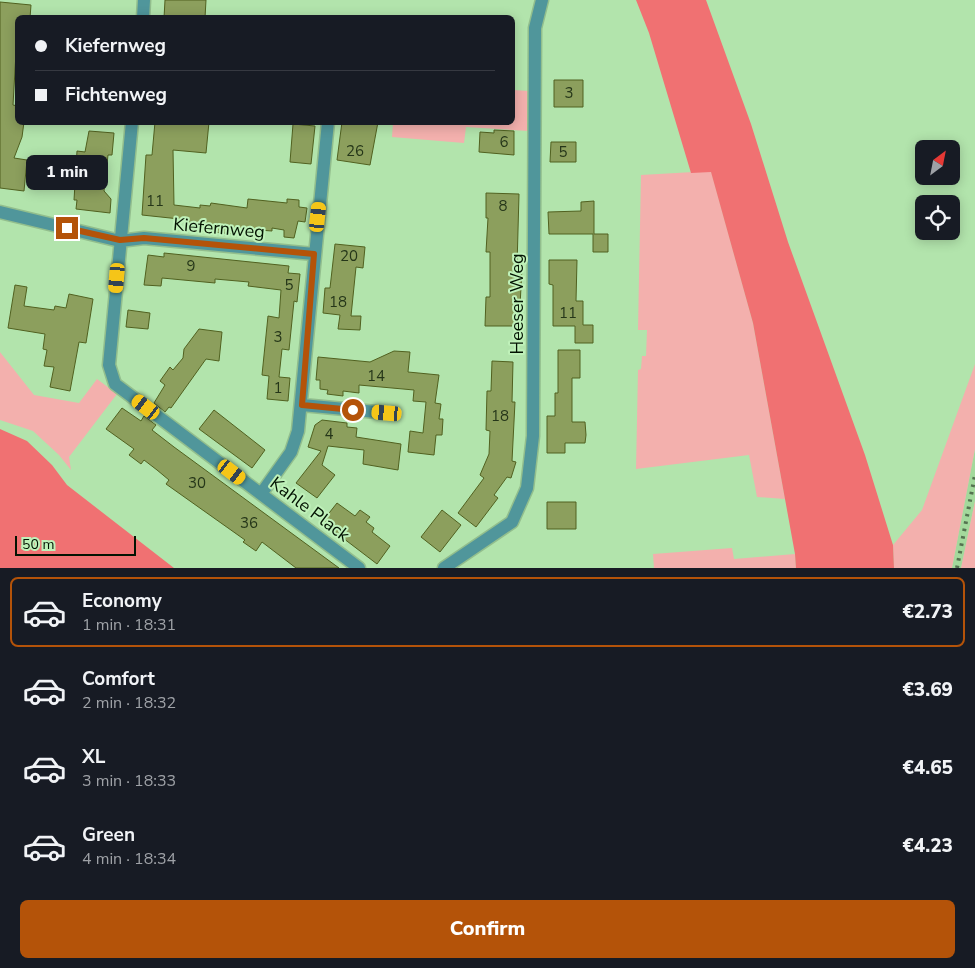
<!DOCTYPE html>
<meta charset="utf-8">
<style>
:root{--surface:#171b24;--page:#20242c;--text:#f1f3f6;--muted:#9ea1a6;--line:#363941;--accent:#b45309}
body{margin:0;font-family:"Nunito Sans",sans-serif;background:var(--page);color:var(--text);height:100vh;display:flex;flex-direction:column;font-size:19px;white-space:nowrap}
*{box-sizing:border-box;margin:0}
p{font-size:16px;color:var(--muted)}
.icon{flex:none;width:28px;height:28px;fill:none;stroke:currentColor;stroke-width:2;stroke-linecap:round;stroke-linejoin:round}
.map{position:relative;height:568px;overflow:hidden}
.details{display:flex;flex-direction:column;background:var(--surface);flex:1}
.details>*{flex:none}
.hud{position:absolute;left:15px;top:15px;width:500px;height:110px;border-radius:8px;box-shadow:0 2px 12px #0003;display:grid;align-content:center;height:110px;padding:0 20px;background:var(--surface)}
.needle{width:32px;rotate:32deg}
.buttons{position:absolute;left:915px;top:140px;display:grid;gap:10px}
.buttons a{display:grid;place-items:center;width:45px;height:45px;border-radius:8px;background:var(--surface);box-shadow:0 2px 12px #0003;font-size:25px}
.scale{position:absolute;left:15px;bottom:12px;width:121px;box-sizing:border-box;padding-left:5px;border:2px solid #031302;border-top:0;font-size:14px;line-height:18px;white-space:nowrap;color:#031302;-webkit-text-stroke:4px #bff1b9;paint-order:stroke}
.end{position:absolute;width:22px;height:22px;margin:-11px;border:6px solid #b45309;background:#fff;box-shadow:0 0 0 2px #fff}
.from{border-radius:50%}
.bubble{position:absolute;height:35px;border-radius:8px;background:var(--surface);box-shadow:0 2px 12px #0003;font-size:16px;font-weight:800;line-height:35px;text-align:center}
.car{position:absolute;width:15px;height:30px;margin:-15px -8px;border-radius:6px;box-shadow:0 0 4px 1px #0007;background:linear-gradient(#f5c518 24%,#345 0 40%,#f5c518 0 76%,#345 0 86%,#f5c518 0)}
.hud b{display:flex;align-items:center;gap:18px;height:48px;font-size:19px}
.hud b+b{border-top:1px solid var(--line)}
.hud i{width:12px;height:12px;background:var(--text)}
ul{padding:9px 0 0;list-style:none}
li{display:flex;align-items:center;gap:15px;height:70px;margin:0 10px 8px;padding:0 10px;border:2px solid transparent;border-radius:8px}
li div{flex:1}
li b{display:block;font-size:19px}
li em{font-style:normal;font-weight:800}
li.selected{border-color:var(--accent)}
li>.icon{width:45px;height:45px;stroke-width:1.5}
.button{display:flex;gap:10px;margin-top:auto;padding:10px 20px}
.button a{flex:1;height:58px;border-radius:8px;background:var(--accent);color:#fff;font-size:20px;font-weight:800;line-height:58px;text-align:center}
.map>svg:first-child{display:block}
.built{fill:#a3d99c}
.green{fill:#f3b0ad}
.forest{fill:#f07172}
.building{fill:#8c9f5d;stroke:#516120}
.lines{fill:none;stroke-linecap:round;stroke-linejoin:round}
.street-casing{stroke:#92be8d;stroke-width:15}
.street{stroke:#50969b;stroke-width:12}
.rail{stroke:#547350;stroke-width:4;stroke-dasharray:2.5 5;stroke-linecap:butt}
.route{stroke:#b45309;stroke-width:6}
.labels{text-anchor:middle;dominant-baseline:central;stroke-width:4;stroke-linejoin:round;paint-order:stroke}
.number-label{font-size:15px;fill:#253619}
.street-label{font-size:18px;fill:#031302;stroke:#bff1b9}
</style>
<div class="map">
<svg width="975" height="568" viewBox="0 0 975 568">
<rect width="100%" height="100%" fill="#b2e4ac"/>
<path class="built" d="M 975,449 L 975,501 L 961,568 L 952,568 Z"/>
<path class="green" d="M 513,90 L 529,91 L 529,131 L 466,127 L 464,143 L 392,137 L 393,123 L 512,122 Z
M 711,171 L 753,323 L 785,499 L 757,497 L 749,455 L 636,469 L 638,370 L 641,369 L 642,356 L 646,356 L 647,330 L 638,330 L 641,175 Z
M 0,352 L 34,395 L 79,403 L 97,379 L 117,394 L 69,457 L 71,470 L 59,455 L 33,431 L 0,420 Z
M 975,364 L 975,449 L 952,568 L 894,568 L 893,545 L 922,510 Z
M 975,501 L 975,568 L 961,568 Z
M 732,548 L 734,559 L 795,554 L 796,568 L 654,568 L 653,554 Z"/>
<path class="forest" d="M 636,0 L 706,0 L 751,124 L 788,242 L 865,455 L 893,545 L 894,568 L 796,568 L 795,554 L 753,323 L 711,172 L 691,173 L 649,33 Z
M 0,429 L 27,441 L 52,465 L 67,485 L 174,568 L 0,568 Z"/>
<path class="building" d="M 165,0 L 206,0 L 205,18 L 164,18 Z
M 0,2 L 31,5 L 30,18 L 18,18 L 13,105 L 18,106 L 18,122 L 24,122 L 22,137 L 14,158 L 27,160 L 24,191 L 0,188 Z
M 554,80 L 583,80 L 583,107 L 554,107 Z
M 155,122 L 209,122 L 206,153 L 173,150 L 174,205 L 200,208 L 200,205 L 210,206 L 211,203 L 247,208 L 248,199 L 287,203 L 287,199 L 299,200 L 299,207 L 307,208 L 305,222 L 298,221 L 294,238 L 284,237 L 284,230 L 272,228 L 272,231 L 245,229 L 245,232 L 235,231 L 235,234 L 188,230 L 189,220 L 142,215 L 146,155 L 152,155 Z
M 342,122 L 378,122 L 370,165 L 337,160 Z
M 293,124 L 315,126 L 311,164 L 290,162 Z
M 494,130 L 514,131 L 514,155 L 479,152 L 480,132 L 494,133 Z
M 89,131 L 114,133 L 112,155 L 108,155 L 104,191 L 111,199 L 110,213 L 76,209 L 77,200 L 74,200 L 77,151 L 85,152 Z
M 551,142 L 576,142 L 576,162 L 550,162 Z
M 486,193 L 519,194 L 517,267 L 522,267 L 519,326 L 485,326 L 486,297 L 490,297 L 490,252 L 486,252 L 488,218 L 486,218 Z
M 594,201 L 594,234 L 608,234 L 608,252 L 593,252 L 593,234 L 549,234 L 548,212 L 581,211 L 581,202 Z
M 335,244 L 365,247 L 363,268 L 356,267 L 351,316 L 361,316 L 360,330 L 338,329 L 340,315 L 323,313 L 325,288 L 330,288 Z
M 164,253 L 289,266 L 288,273 L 300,274 L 297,302 L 294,301 L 289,350 L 282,349 L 279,377 L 290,378 L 288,401 L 267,399 L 269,376 L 262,375 L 268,316 L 279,318 L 281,290 L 248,286 L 249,282 L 215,279 L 215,283 L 162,278 L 161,286 L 144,285 L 148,255 L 164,257 Z
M 549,260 L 577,260 L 576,301 L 583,301 L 583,325 L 593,325 L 593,343 L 575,343 L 575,326 L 553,326 L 553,285 L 549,284 Z
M 15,285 L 27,287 L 24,306 L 54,310 L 55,306 L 66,308 L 69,294 L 93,299 L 86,343 L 79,342 L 70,391 L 50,387 L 54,367 L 44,366 L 47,350 L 43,349 L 45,334 L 8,328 Z
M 128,310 L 150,313 L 148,329 L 126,327 Z
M 199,329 L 222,332 L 219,361 L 206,359 L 171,408 L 169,407 L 165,412 L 154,403 L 165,385 L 160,381 L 170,367 L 173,370 L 183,358 L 184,349 Z
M 558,350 L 580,350 L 580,378 L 572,378 L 572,422 L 585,422 L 586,435 L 585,443 L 565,443 L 565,453 L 547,453 L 547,416 L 555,416 L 555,393 L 558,393 Z
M 394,351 L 410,352 L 408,372 L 439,375 L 435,403 L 441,404 L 439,419 L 443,419 L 442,435 L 436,435 L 434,455 L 408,452 L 410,431 L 423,433 L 426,402 L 413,401 L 414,390 L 359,385 L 359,393 L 343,391 L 343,396 L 327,394 L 328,390 L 320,389 L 320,380 L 316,380 L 318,357 L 370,362 Z
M 492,361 L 513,362 L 512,402 L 515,402 L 512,461 L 516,462 L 511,478 L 507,477 L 494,495 L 498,498 L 476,527 L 458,513 L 484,478 L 480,475 L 489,454 L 490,431 L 486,430 L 487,391 L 491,391 Z
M 122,408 L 141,421 L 144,416 L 156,425 L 152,430 L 174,447 L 339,568 L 296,568 L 262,542 L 256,551 L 243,542 L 245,540 L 166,484 L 169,480 L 157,470 L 144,460 L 141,464 L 129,455 L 134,449 L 106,429 Z
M 214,410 L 265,450 L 252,468 L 199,429 Z
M 322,420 L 347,423 L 347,427 L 357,428 L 356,437 L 401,444 L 398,470 L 363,464 L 364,450 L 328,446 L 322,465 L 335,475 L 317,498 L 296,483 L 321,451 L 308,447 L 315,425 Z
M 547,502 L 576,502 L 576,529 L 547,529 Z
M 337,503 L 355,516 L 360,510 L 370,517 L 366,522 L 374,528 L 372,532 L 390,546 L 377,564 L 322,522 Z
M 442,510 L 461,525 L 440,552 L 421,537 Z"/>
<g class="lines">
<g class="street-casing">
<path id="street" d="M 143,18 L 144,0
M 132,122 L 109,365 L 115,384 L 359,568
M 0,212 L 120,241 L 144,238 L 314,254
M 302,405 L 387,413
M 261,494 L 291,452 L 298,431 L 328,122
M 444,568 L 512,522 L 527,488 L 533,436 L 535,28 L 542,0"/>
</g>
<use href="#street" class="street"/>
<path class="rail" d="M 957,568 L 975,475"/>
</g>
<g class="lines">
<path class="route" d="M 67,228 L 120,240 L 144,238 L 314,254 L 302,405 L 353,410"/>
</g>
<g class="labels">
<g class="number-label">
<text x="569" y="93">3</text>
<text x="504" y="142">6</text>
<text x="355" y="151">26</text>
<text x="563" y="152">5</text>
<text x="155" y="201">11</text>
<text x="503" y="206">8</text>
<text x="349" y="256">20</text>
<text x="191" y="266">9</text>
<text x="289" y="285">5</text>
<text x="338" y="302">18</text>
<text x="568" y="313">11</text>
<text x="278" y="337">3</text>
<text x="376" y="376">14</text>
<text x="278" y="388">1</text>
<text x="500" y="416">18</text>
<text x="329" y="434">4</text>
<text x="197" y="483">30</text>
<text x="249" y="523">36</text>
</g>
<g class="street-label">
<text transform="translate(219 228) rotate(5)">Kiefernweg</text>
<text transform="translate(517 304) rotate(-90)">Heeser Weg</text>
<text transform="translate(310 509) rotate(37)">Kahle Plack</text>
</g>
</g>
</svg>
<div class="buttons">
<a><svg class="needle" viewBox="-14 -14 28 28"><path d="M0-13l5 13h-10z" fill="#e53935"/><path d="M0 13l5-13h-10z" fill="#9ea1a6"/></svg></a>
<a><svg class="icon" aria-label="locate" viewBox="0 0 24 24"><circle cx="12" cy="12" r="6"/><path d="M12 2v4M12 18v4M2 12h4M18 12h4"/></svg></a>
</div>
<div class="scale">50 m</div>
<i class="end from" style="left:353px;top:410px"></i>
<i class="end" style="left:67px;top:228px"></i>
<div class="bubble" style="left:26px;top:155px;width:82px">1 min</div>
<i class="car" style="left:318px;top:217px;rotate:6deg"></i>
<i class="car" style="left:117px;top:278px;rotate:185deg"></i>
<i class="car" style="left:146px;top:407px;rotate:307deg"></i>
<i class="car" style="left:387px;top:413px;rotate:275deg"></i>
<i class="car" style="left:232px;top:472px;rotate:127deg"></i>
<div class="hud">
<b><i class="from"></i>Kiefernweg</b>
<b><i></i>Fichtenweg</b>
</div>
</div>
<section class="details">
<ul>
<li class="selected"><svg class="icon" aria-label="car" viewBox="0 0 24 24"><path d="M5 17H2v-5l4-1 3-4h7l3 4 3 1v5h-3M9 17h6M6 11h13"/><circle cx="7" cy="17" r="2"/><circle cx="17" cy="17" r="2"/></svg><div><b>Economy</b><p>1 min · 18:31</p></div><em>€2.73</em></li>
<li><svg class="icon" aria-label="car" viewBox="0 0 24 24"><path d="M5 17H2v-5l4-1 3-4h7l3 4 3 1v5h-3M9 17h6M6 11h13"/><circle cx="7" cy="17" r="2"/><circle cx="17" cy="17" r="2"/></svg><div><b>Comfort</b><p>2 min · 18:32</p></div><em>€3.69</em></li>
<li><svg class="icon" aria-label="car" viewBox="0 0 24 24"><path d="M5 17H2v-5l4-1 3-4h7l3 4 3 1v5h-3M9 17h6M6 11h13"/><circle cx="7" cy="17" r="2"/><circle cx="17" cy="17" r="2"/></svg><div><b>XL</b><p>3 min · 18:33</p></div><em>€4.65</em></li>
<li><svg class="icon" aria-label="car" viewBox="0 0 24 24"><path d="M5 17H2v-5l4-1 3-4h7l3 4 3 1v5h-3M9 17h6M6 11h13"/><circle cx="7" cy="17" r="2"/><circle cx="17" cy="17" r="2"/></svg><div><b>Green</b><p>4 min · 18:34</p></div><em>€4.23</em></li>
</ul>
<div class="button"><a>Confirm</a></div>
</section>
